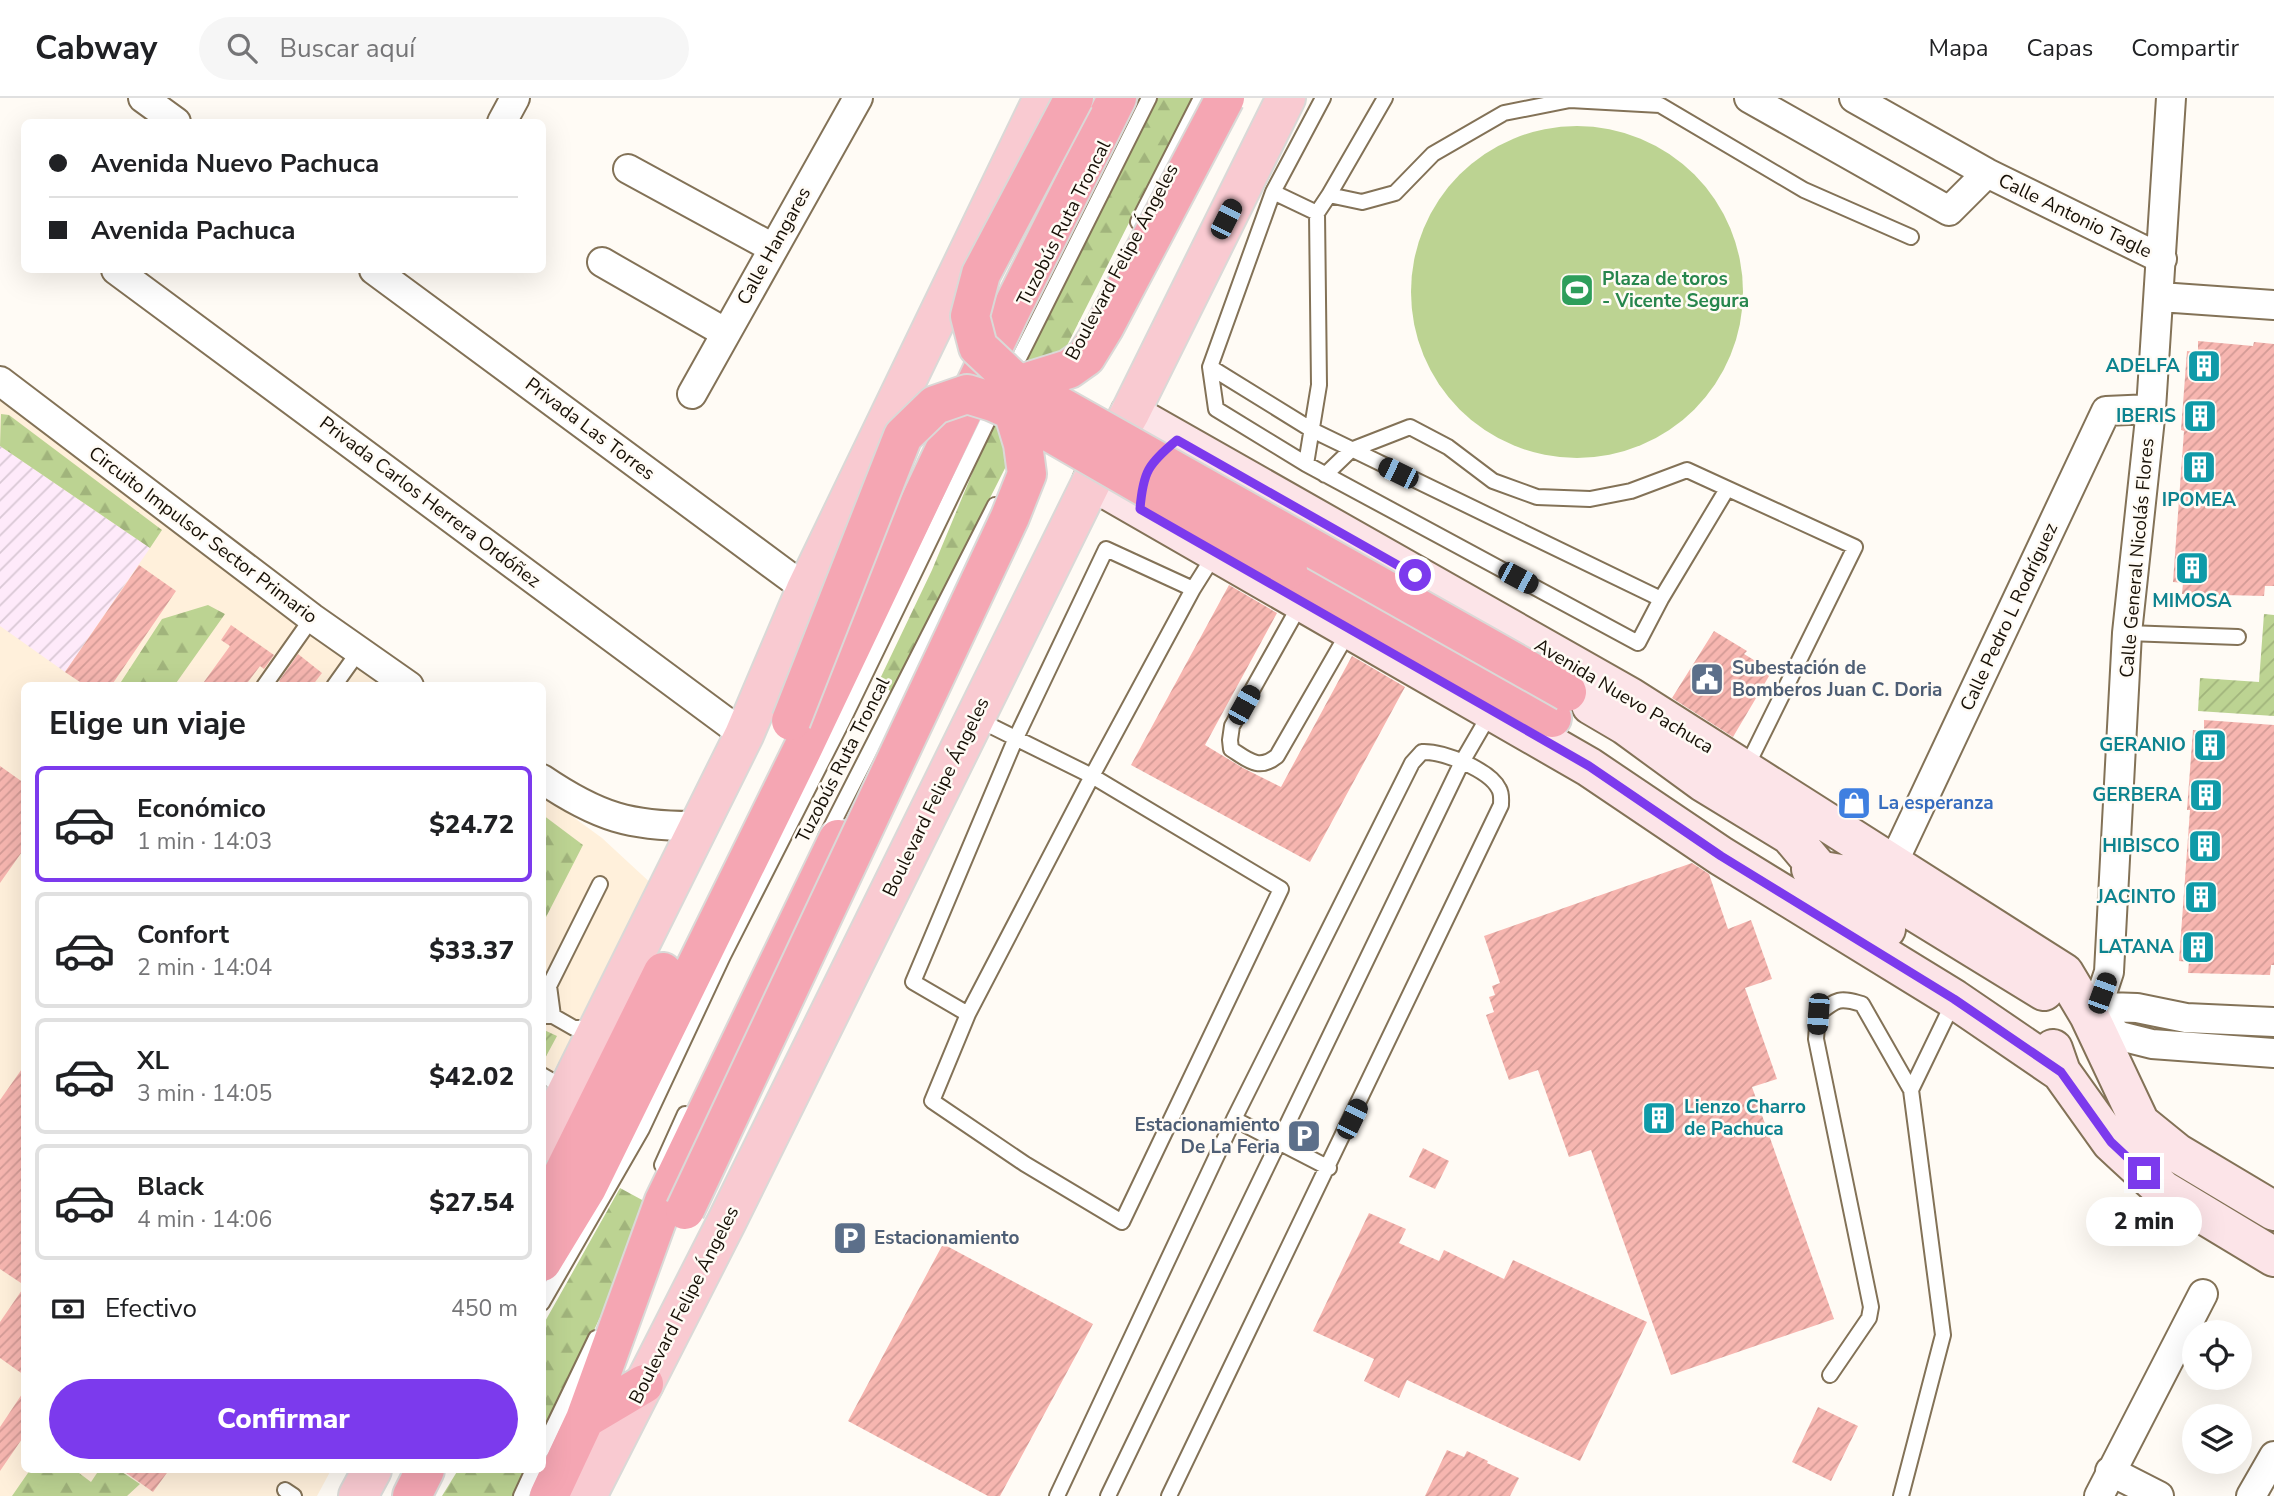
<!DOCTYPE html>
<html lang="es">
<meta charset="utf-8">
<style>
:root{--surface:#fff;--page:#f6f6f6;--text:#202124;--muted:#757577;--line:#e0e0e0;--accent:#7c3aed}
body{margin:0;font-family:"Nunito Sans",sans-serif;background:var(--page);color:var(--text);height:100vh;display:flex;flex-direction:column;font-size:26px;white-space:nowrap}
*{box-sizing:border-box;margin:0}
p{font-size:23px;color:var(--muted)}
.icon{flex:none;width:38px;height:38px;fill:none;stroke:currentColor;stroke-width:2;stroke-linecap:round;stroke-linejoin:round}
.map{position:relative;flex:1;overflow:hidden}
.side{position:absolute;left:21px;top:584px;width:525px;height:791px;display:flex;flex-direction:column;background:var(--surface);border-radius:10px;box-shadow:0 7px 28px #0002}
.side>*{flex:none}
.hud{position:absolute;left:21px;top:21px;width:525px;height:154px;border-radius:10px;box-shadow:0 7px 28px #0002;display:grid;align-content:center;height:154px;padding:0 28px;background:var(--surface)}
.controls{position:absolute;left:2182px;top:1222px;display:grid;gap:14px}
.controls a{display:grid;place-items:center;width:70px;height:70px;border-radius:50%;background:var(--surface);box-shadow:0 7px 28px #0002;font-size:35px}
.end{position:absolute;width:32px;height:32px;margin:-16px;border:9px solid #7c3aed;background:#fff;box-shadow:0 0 0 4px #fff}
.from{border-radius:50%}
.bubble{position:absolute;height:49px;border-radius:24px;background:var(--surface);box-shadow:0 7px 28px #0002;font-size:23px;font-weight:800;line-height:49px;text-align:center}
.car{position:absolute;width:21px;height:42px;margin:-21px -10px;border-radius:9px;box-shadow:0 0 5px 2px #0007;background:linear-gradient(#222 24%,#8ab4d8 0 40%,#222 0 76%,#8ab4d8 0 86%,#222 0)}
.hud b{display:flex;align-items:center;gap:24px;height:66px;font-size:26px}
.hud b+b{border-top:2px solid var(--line)}
.hud i{width:18px;height:18px;background:var(--text)}
ul{padding:0;list-style:none}
li{display:flex;align-items:center;gap:21px;height:116px;margin:0 14px 10px;padding:0 14px;border:4px solid var(--line);border-radius:10px}
li div{flex:1}
li b{display:block;font-size:26px}
li em{font-style:normal;font-weight:800}
li.selected{border-color:var(--accent)}
li>.icon{width:63px;height:63px;stroke-width:1.5}
h2{padding:0 28px;font-size:32px;line-height:84px}
.pay{display:flex;align-items:center;gap:18px;height:77px;padding:0 28px;font-size:26px}
.pay p{margin-inline-start:auto}
.primary-button{display:flex;gap:14px;margin-top:auto;padding:14px 28px}
.primary-button a{flex:1;height:80px;border-radius:42px;background:var(--accent);color:#fff;font-size:28px;font-weight:800;line-height:80px;text-align:center}
header{display:flex;align-items:center;gap:42px;box-sizing:border-box;height:98px;padding:0 35px;background:var(--surface);border-bottom:2px solid var(--line)}
header strong{font-size:33px}
nav{display:flex;gap:38px;margin-inline-start:auto;font-size:24px}
.search{width:490px;height:63px;background:var(--page);display:flex;align-items:center;gap:18px;box-sizing:border-box;padding:0 24px;border-radius:38px;color:var(--muted);font-size:26px}
.map>svg:first-child{display:block}
.built{fill:#fff0db}
.industrial{fill:url(#industrial-furrows)}
.forest{fill:url(#forest-firs)}
.garden{fill:url(#garden-furrows)}
.pitch{fill:#bcd392}
.building{fill:url(#building-hatch)}
.lines{fill:none;stroke-linecap:round;stroke-linejoin:round}
.lane-casing{stroke:#837257;stroke-width:18}
.street-casing{stroke:#837257;stroke-width:32}
.secondary-casing{stroke:#837257;stroke-width:42}
.primary-casing{stroke:#dad9d7;stroke-width:42}
.highway-casing{stroke:#dad9d7;stroke-width:42}
.lane{stroke:#fff;stroke-width:14}
.street{stroke:#fff;stroke-width:28}
.secondary{stroke:#fce4e8;stroke-width:38}
.primary{stroke:#f9cad1;stroke-width:38}
.highway{stroke:#f5a6b3;stroke-width:38}
.highway-bridge-casing{stroke:#dad9d7;stroke-width:42;stroke-linecap:butt}
.highway-bridge{stroke:#f5a6b3;stroke-width:38}
.route{stroke:#7c3aed;stroke-width:9}
.labels{text-anchor:middle;dominant-baseline:central;stroke-width:5;stroke-linejoin:round;paint-order:stroke}
.street-label{font-size:19px;fill:#171006;stroke:#fffbf5}
.leisure-label{font-size:19px;font-weight:bold;fill:#27864d;stroke:#fffbf5;text-anchor:start}
.culture-label{font-size:19px;font-weight:bold;fill:#0d838f;stroke:#fffbf5;text-anchor:end}
.service-label{font-size:19px;font-weight:bold;fill:#4e5e75;stroke:#fffbf5;text-anchor:start}
.shop-label{font-size:19px;font-weight:bold;fill:#366cbe;stroke:#fffbf5;text-anchor:start}
</style>
<header>
<strong>Cabway</strong>
<div class="search"><svg class="icon" aria-label="search" viewBox="0 0 24 24"><circle cx="10" cy="10" r="6"/><path d="M15 15l6 6"/></svg>Buscar aquí</div>
<nav><a>Mapa</a><a>Capas</a><a>Compartir</a></nav>
</header>
<div class="map">
<svg width="2274" height="1398" viewBox="0 0 2274 1398">
<defs>
<pattern id="industrial-furrows" width="10" height="10" patternUnits="userSpaceOnUse" patternTransform="scale(1.75)"><rect width="10" height="10" fill="#feeafa"/><path d="M-1 1l2-2M0 10L10 0M9 11l2-2" fill="none" stroke="#d9c8d5"/></pattern>
<pattern id="forest-firs" width="22" height="20" patternUnits="userSpaceOnUse" patternTransform="scale(1.75)"><rect width="22" height="20" fill="#bcd392"/><path d="M5 1l3.5 6h-7zM16 11l3.5 6h-7z" fill="#a1b47c"/></pattern>
<pattern id="garden-furrows" width="10" height="10" patternUnits="userSpaceOnUse" patternTransform="scale(1.75)"><rect width="10" height="10" fill="#bcd392"/><path d="M-1 1l2-2M0 10L10 0M9 11l2-2" fill="none" stroke="#a1b47c"/></pattern>
<pattern id="building-hatch" width="6" height="6" patternUnits="userSpaceOnUse" patternTransform="scale(1.75)"><rect width="6" height="6" fill="#f7b6b0"/><path d="M-1 1l2-2M0 6l6-6M5 7l2-2" fill="none" stroke="#d39b96"/></pattern>
</defs>
<rect width="100%" height="100%" fill="#fffbf5"/>
<path class="built" d="M 0,301 L 394,588 L 24,588 L 24,1372 L 331,1372 L 317,1398 L 0,1398 Z
M 543,697 L 602,740 L 655,789 L 543,992 Z"/>
<path class="industrial" d="M 0,348 L 150,450 L 65,574 L 0,528 Z"/>
<path class="forest" d="M 1157,0 L 1192,0 L 892,594 L 878,585 L 932,472 L 984,347 Z
M 1,316 L 9,317 L 162,432 L 150,450 L 0,348 Z
M 208,507 L 225,516 L 174,588 L 119,587 L 162,521 Z
M 543,717 L 583,747 L 543,825 Z
M 620,1090 L 644,1103 L 603,1213 L 543,1341 L 543,1227 Z
M 30,1372 L 75,1372 L 91,1384 L 99,1372 L 119,1372 L 140,1386 L 127,1398 L 12,1398 Z
M 458,1372 L 528,1372 L 516,1398 L 442,1398 Z"/>
<path class="garden" d="M 2264,516 L 2274,517 L 2274,618 L 2198,613 L 2200,580 L 2259,584 Z
M 542,931 L 557,938 L 543,964 L 542,963 Z"/>
<path class="pitch" d="M1411 194a166 166 0 1 1 332 0a166 166 0 1 1-332 0Z"/>
<path class="building" d="M 2198,243 L 2253,248 L 2254,244 L 2274,246 L 2274,488 L 2265,488 L 2264,498 L 2182,496 L 2183,485 L 2173,484 L 2184,333 L 2181,332 L 2187,253 L 2198,254 Z
M 139,467 L 176,493 L 111,588 L 86,588 L 65,574 Z
M 1229,487 L 1277,515 L 1205,647 L 1243,670 L 1281,689 L 1352,558 L 1405,589 L 1310,764 L 1131,667 Z
M 231,527 L 274,557 L 264,571 L 260,568 L 245,588 L 201,588 L 230,548 L 221,542 Z
M 1714,533 L 1747,553 L 1744,556 L 1772,573 L 1733,639 L 1672,600 Z
M 298,556 L 322,575 L 312,588 L 285,588 L 279,583 Z
M 2204,622 L 2274,627 L 2274,867 L 2271,867 L 2270,877 L 2188,875 L 2189,864 L 2179,863 L 2190,712 L 2187,712 L 2193,632 L 2204,633 Z
M 0,668 L 24,685 L 24,751 L 0,785 Z
M 1692,765 L 1709,776 L 1728,831 L 1751,822 L 1772,881 L 1745,890 L 1777,981 L 1752,989 L 1834,1221 L 1671,1277 L 1591,1052 L 1569,1059 L 1538,972 L 1509,982 L 1486,917 L 1494,914 L 1489,899 L 1495,897 L 1492,888 L 1500,885 L 1484,838 Z
M 24,968 L 24,1187 L 0,1171 L 0,1002 Z
M 1423,1050 L 1449,1063 L 1435,1091 L 1409,1079 Z
M 1369,1115 L 1406,1131 L 1399,1145 L 1439,1163 L 1444,1152 L 1504,1181 L 1513,1162 L 1647,1224 L 1580,1363 L 1407,1282 L 1399,1300 L 1364,1283 L 1374,1261 L 1313,1233 Z
M 943,1146 L 1093,1226 L 1000,1398 L 988,1398 L 848,1323 Z
M 24,1189 L 24,1277 L 0,1260 L 0,1224 Z
M 24,1293 L 24,1338 L 0,1373 L 0,1329 Z
M 1818,1309 L 1858,1328 L 1831,1383 L 1792,1364 Z
M 1447,1352 L 1464,1359 L 1467,1353 L 1488,1363 L 1487,1365 L 1519,1380 L 1510,1398 L 1425,1398 Z
M 122,1372 L 169,1372 L 153,1394 Z"/>
<g class="lines">
<g class="lane-casing">
<path id="lane" d="M 1273,94 L 1210,269 L 1216,311 L 1306,366 L 1638,545 L 1661,501 L 1727,391
M 1329,97 L 1385,0
M 1317,115 L 1273,94 L 1323,0
M 1138,124 L 1201,0
M 1210,269 L 1312,332 L 1661,501
M 1010,278 L 1149,0
M 1306,366 L 1319,287 L 1317,115 L 1329,97 L 1362,104 L 1395,95 L 1433,56 L 1504,15 L 1570,2 L 1660,7 L 1804,92 L 1911,139
M 1325,377 L 1351,352 L 1410,329 L 1448,349 L 1493,383 L 1537,399 L 1590,401 L 1631,393 L 1687,372 L 1855,449 L 1746,670
M 1193,491 L 1106,451 L 1015,642 L 913,884 L 968,916 L 932,1003 L 1025,1066 L 1122,1124 L 1281,791 L 1092,678 L 1193,491 L 1215,456
M 1301,505 L 1232,628 L 1230,642 L 1231,651 C 1248,662 1259,673 1277,658 L 1349,533
M 2127,535 L 2238,539
M 264,588 L 312,520
M 334,588 L 359,553
M 826,739 L 995,407
M 968,916 L 1092,678 L 977,621
M 542,918 L 553,918 L 574,930 L 594,930
M 553,918 L 549,888 L 600,786
M 542,977 L 556,985 L 563,993
M 1234,1021 L 1329,1070
M 662,1067 L 685,1016
M 542,1205 L 642,1031 L 723,858 L 842,624 L 995,308
M 1830,1277 L 1869,1220 L 1871,1209 L 1816,941 L 1818,916 C 1837,901 1839,899 1862,906 L 1911,992
M 542,1352 L 596,1240
M 285,1392 L 294,1398
M 521,1398 L 533,1372
M 1057,1398 L 1234,1021 L 1412,665 L 1422,654 C 1443,653 1490,672 1499,691 C 1502,696 1501,702 1501,707 L 1169,1398
M 1108,1398 L 1462,664 L 1491,614
M 1901,1398 L 1943,1237 L 1911,992 L 1954,903"/>
</g>
<g class="street-casing">
<path id="street" d="M 143,0 L 176,24
M 1749,0 L 1949,113 L 1987,75
M 1854,0 L 1987,75 L 2162,161
M 502,24 L 515,0
M 628,71 L 773,150
M 602,164 L 726,235
M 116,172 L 744,637
M 374,172 L 806,491
M 2160,199 L 2274,207
M 0,283 L 312,520 L 409,588
M 692,296 L 858,0
M 542,681 C 598,719 631,729 699,728
M 1893,765 L 2106,313 L 2151,311
M 2089,917 L 2102,895 L 2109,874 L 2127,535 L 2151,311 L 2171,0
M 2089,917 L 2120,938 L 2152,946 L 2274,955
M 2089,917 L 2108,909 L 2137,910 L 2186,920 L 2274,924
M 2110,1373 L 2159,1398
M 2099,1398 L 2203,1196
M 2251,1398 L 2274,1358"/>
</g>
<g class="secondary-casing">
<path id="secondary" d="M 1130,315 L 1630,599 L 2064,875 L 2089,917 L 2140,1025 L 2177,1055 L 2274,1113
M 1092,383 L 1589,669 L 1721,758 L 1954,901 L 2061,974
M 1591,607 L 1625,627 L 1703,684 L 1790,737 L 1847,805 L 1886,831
M 1811,771 L 1858,779 L 2044,893
M 2053,951 L 2061,974 L 2111,1044 L 2125,1057 L 2163,1092 L 2274,1159"/>
</g>
<g class="primary-casing">
<path id="primary" d="M 542,1044 L 744,637 L 806,491 L 1043,0
M 358,1398 L 372,1372
M 587,1398 L 727,1123 L 1092,383 L 1130,315 L 1286,0"/>
</g>
<g class="highway-casing">
<path id="highway" d="M 1288,472 L 1552,620
M 542,1118 L 663,874
M 542,1164 L 587,1090 L 803,650 L 1009,216 L 1117,0
M 585,1321 L 644,1286
M 412,1398 L 425,1372
M 549,1398 L 585,1321 L 664,1103 L 838,741"/>
</g>
<use href="#lane" class="lane"/>
<use href="#street" class="street"/>
<use href="#secondary" class="secondary"/>
<use href="#primary" class="primary"/>
<use href="#highway" class="highway"/>
<g class="highway-bridge-casing">
<path id="highway-bridge" d="M 1074,0 L 981,176 L 970,218 L 978,249 L 1012,281 L 1567,594
M 1024,285 L 1069,271 L 1086,259 L 1105,228 L 1225,0
M 791,623 L 903,338 L 935,307 L 967,296 L 993,304 L 1013,313 L 1288,472
M 685,1112 L 1010,419 L 1027,376 L 1023,346 L 1013,313"/>
</g>
<use href="#highway-bridge" class="highway-bridge"/>
</g>
<g class="lines">
<path class="route" d="M 1415,477 L 1177,342 C 1148,366 1143,374 1140,411 L 1589,668 L 1721,758 L 1954,901 L 2061,974 L 2111,1044 L 2144,1075"/>
</g>
<defs>
<g id="stadium-square" transform="scale(1.75)"><rect x="-9" y="-9" width="18" height="18" rx="4" fill="#2e9e5b" stroke="#fffbf5"/><path d="M0-5a6.5 5 0 1 0 0 10a6.5 5 0 1 0 0-10ZM-3.5-1.8h7v3.6h-7Z" fill="#fff"/></g>
<g id="building-square" transform="scale(1.75)"><rect x="-9" y="-9" width="18" height="18" rx="4" fill="#0f9aa8" stroke="#fffbf5"/><path d="M-4-6H4V6H1V3H-1V6H-4ZM-2.5-4.3h1.7v1.8h-1.7ZM.8-4.3h1.7v1.8H.8ZM-2.5-1h1.7V.8h-1.7ZM.8-1h1.7V.8H.8Z" fill="#fff"/></g>
<g id="civic-square" transform="scale(1.75)"><rect x="-9" y="-9" width="18" height="18" rx="4" fill="#5c6f8a" stroke="#fffbf5"/><path d="M-.6-6.5H3V-4.5H.6V-3L4-1V1h2V6H-6V1h2V-1L-.6-3ZM-1.2 2.5V6h2.4V2.5Z" fill="#fff"/></g>
<g id="shop-square" transform="scale(1.75)"><rect x="-9" y="-9" width="18" height="18" rx="4" fill="#3f7fe0" stroke="#fffbf5"/><path d="M-5-2.5h2.3a2.7 3.5 0 0 1 5.4 0H5L5.5 6h-11ZM-1.5-2.5h3a1.5 2.3 0 0 0-3 0Z" fill="#fff"/></g>
<g id="parking-square" transform="scale(1.75)"><rect x="-9" y="-9" width="18" height="18" rx="4" fill="#5c6f8a" stroke="#fffbf5"/><path d="M-3.5-5.5H1a3.5 3.5 0 0 1 0 7H-1V5.5H-3.5ZM-1-3.4V-.6H.8a1.4 1.4 0 0 0 0-2.8Z" fill="#fff"/></g>
</defs>
<g fill-rule="evenodd">
<use href="#stadium-square" x="1577" y="192"/>
<use href="#building-square" x="2204" y="268"/>
<use href="#building-square" x="2200" y="318"/>
<use href="#building-square" x="2199" y="369"/>
<use href="#building-square" x="2192" y="470"/>
<use href="#civic-square" x="1707" y="581"/>
<use href="#building-square" x="2210" y="647"/>
<use href="#building-square" x="2206" y="697"/>
<use href="#shop-square" x="1854" y="705"/>
<use href="#building-square" x="2205" y="748"/>
<use href="#building-square" x="2201" y="799"/>
<use href="#building-square" x="2198" y="849"/>
<use href="#building-square" x="1659" y="1020"/>
<use href="#parking-square" x="1304" y="1038"/>
<use href="#parking-square" x="850" y="1140"/>
</g>
<g class="labels">
<g class="street-label">
<text transform="translate(2075 118) rotate(26)">Calle Antonio Tagle</text>
<text transform="translate(1064 125) rotate(-63)">Tuzobús Ruta Troncal</text>
<text transform="translate(774 148) rotate(-61)">Calle Hangares</text>
<text transform="translate(1122 164) rotate(-62)">Boulevard Felipe Ángeles</text>
<text transform="translate(590 331) rotate(37)">Privada Las Torres</text>
<text transform="translate(430 404) rotate(37)">Privada Carlos Herrera Ordóñez</text>
<text transform="translate(203 437) rotate(37)">Circuito Impulsor Sector Primario</text>
<text transform="translate(2137 460) rotate(-85)">Calle General Nicolás Flores</text>
<text transform="translate(2009 519) rotate(-65)">Calle Pedro L Rodríguez</text>
<text transform="translate(1624 598) rotate(31)">Avenida Nuevo Pachuca</text>
<text transform="translate(843 662) rotate(-63)">Tuzobús Ruta Troncal</text>
<text transform="translate(936 699) rotate(-64)">Boulevard Felipe Ángeles</text>
<text transform="translate(684 1207) rotate(-63)">Boulevard Felipe Ángeles</text>
</g>
<g class="leisure-label">
<text x="1602" y="181">Plaza de toros<tspan x="1602" dy="22">- Vicente Segura</tspan></text>
</g>
<g class="culture-label">
<text x="2180" y="268">ADELFA</text>
<text x="2176" y="318">IBERIS</text>
<text x="2199" y="402" text-anchor="middle">IPOMEA</text>
<text x="2192" y="503" text-anchor="middle">MIMOSA</text>
<text x="2186" y="647">GERANIO</text>
<text x="2182" y="697">GERBERA</text>
<text x="2180" y="748">HIBISCO</text>
<text x="2176" y="799">JACINTO</text>
<text x="2174" y="849">LATANA</text>
<text x="1684" y="1009" text-anchor="start">Lienzo Charro<tspan x="1684" dy="22">de Pachuca</tspan></text>
</g>
<g class="service-label">
<text x="1732" y="570">Subestación de<tspan x="1732" dy="22">Bomberos Juan C. Doria</tspan></text>
<text x="1280" y="1027" text-anchor="end">Estacionamiento<tspan x="1280" dy="22">De La Feria</tspan></text>
<text x="874" y="1140">Estacionamiento</text>
</g>
<g class="shop-label">
<text x="1878" y="705">La esperanza</text>
</g>
</g>
</svg>
<div class="controls">
<a><svg class="icon" aria-label="locate" viewBox="0 0 24 24"><circle cx="12" cy="12" r="6"/><path d="M12 2v4M12 18v4M2 12h4M18 12h4"/></svg></a>
<a><svg class="icon" aria-label="layers" viewBox="0 0 24 24"><path d="M12 4l9 5-9 5-9-5zM3 14l9 5 9-5"/></svg></a>
</div>
<i class="end from" style="left:1415px;top:477px"></i>
<i class="end" style="left:2144px;top:1075px"></i>
<div class="bubble" style="left:2086px;top:1099px;width:116px">2 min</div>
<i class="car" style="left:1226px;top:121px;rotate:27deg"></i>
<i class="car" style="left:1398px;top:375px;rotate:296deg"></i>
<i class="car" style="left:1518px;top:480px;rotate:118deg"></i>
<i class="car" style="left:1244px;top:607px;rotate:29deg"></i>
<i class="car" style="left:2102px;top:895px;rotate:20deg"></i>
<i class="car" style="left:1818px;top:916px;rotate:184deg"></i>
<i class="car" style="left:1352px;top:1021px;rotate:26deg"></i>
<div class="hud">
<b><i class="from"></i>Avenida Nuevo Pachuca</b>
<b><i></i>Avenida Pachuca</b>
</div>
<section class="side">
<h2>Elige un viaje</h2>
<ul>
<li class="selected"><svg class="icon" aria-label="car" viewBox="0 0 24 24"><path d="M5 17H2v-5l4-1 3-4h7l3 4 3 1v5h-3M9 17h6M6 11h13"/><circle cx="7" cy="17" r="2"/><circle cx="17" cy="17" r="2"/></svg><div><b>Económico</b><p>1 min · 14:03</p></div><em>$24.72</em></li>
<li><svg class="icon" aria-label="car" viewBox="0 0 24 24"><path d="M5 17H2v-5l4-1 3-4h7l3 4 3 1v5h-3M9 17h6M6 11h13"/><circle cx="7" cy="17" r="2"/><circle cx="17" cy="17" r="2"/></svg><div><b>Confort</b><p>2 min · 14:04</p></div><em>$33.37</em></li>
<li><svg class="icon" aria-label="car" viewBox="0 0 24 24"><path d="M5 17H2v-5l4-1 3-4h7l3 4 3 1v5h-3M9 17h6M6 11h13"/><circle cx="7" cy="17" r="2"/><circle cx="17" cy="17" r="2"/></svg><div><b>XL</b><p>3 min · 14:05</p></div><em>$42.02</em></li>
<li><svg class="icon" aria-label="car" viewBox="0 0 24 24"><path d="M5 17H2v-5l4-1 3-4h7l3 4 3 1v5h-3M9 17h6M6 11h13"/><circle cx="7" cy="17" r="2"/><circle cx="17" cy="17" r="2"/></svg><div><b>Black</b><p>4 min · 14:06</p></div><em>$27.54</em></li>
</ul>
<div class="pay"><svg class="icon" aria-label="cash" viewBox="0 0 24 24"><path d="M3 7h18v10H3z"/><circle cx="12" cy="12" r="2"/></svg>Efectivo<p>450 m</p></div>
<div class="primary-button"><a>Confirmar</a></div>
</section>
</div>
